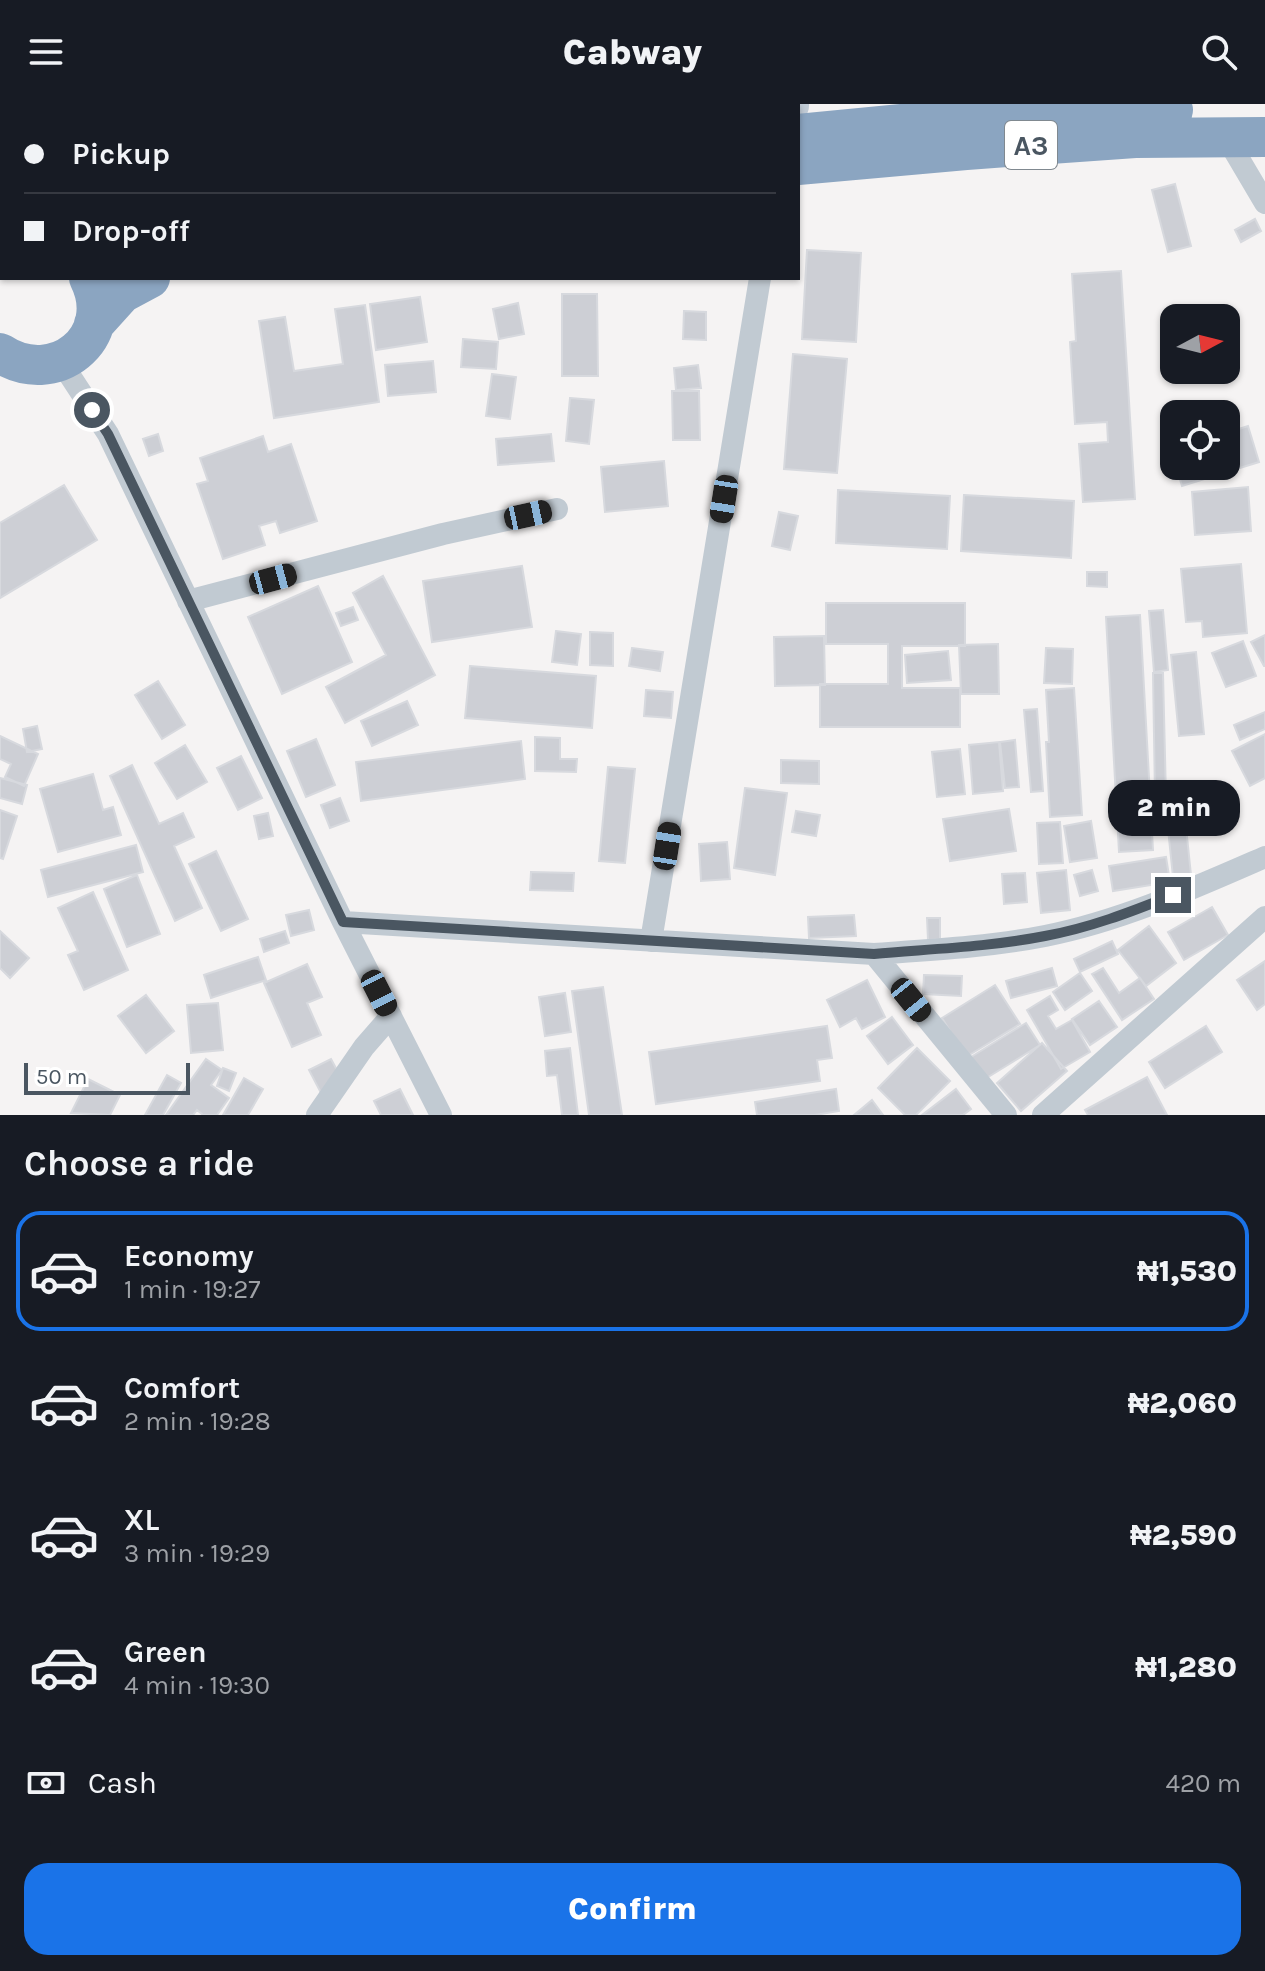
<!DOCTYPE html>
<meta charset="utf-8">
<style>
:root{--surface:#171b24;--page:#242831;--text:#f1f3f6;--muted:#9ea1a6;--line:#363941;--accent:#1a73e8}
body{margin:0;font-family:Karla,sans-serif;background:var(--page);color:var(--text);height:100vh;display:flex;flex-direction:column;font-size:30px;white-space:nowrap}
*{box-sizing:border-box;margin:0}
p{font-size:26px;color:var(--muted)}
.icon{flex:none;width:44px;height:44px;fill:none;stroke:currentColor;stroke-width:2;stroke-linecap:round;stroke-linejoin:round}
.map{position:relative;height:1011px;overflow:hidden}
.drawer{display:flex;flex-direction:column;background:var(--surface);flex:1}
.drawer>*{flex:none}
.top-card{position:absolute;left:0px;top:0px;width:800px;height:176px;box-shadow:0 2px 6px #0004;display:grid;align-content:center;height:176px;padding:0 24px;background:var(--surface)}
.needle{width:52px;rotate:83deg}
.tools{position:absolute;left:1160px;top:200px;display:grid;gap:16px}
.tools a{display:grid;place-items:center;width:80px;height:80px;border-radius:16px;background:var(--surface);box-shadow:0 2px 6px #0004;font-size:40px}
.scale{position:absolute;left:24px;bottom:20px;width:166px;box-sizing:border-box;padding-left:8px;border:4px solid #4a5661;border-top:0;font-size:22px;line-height:28px;white-space:nowrap;color:#4a5661;-webkit-text-stroke:6px #fff;paint-order:stroke}
.end{position:absolute;width:36px;height:36px;margin:-18px;border:10px solid #4a5661;background:#fff;box-shadow:0 0 0 4px #fff}
.from{border-radius:50%}
.bubble{position:absolute;height:56px;border-radius:24px;background:var(--surface);box-shadow:0 2px 6px #0004;font-size:26px;font-weight:800;line-height:56px;text-align:center}
.car{position:absolute;width:24px;height:48px;margin:-24px -12px;border-radius:10px;box-shadow:0 0 6px 2px #0007;background:linear-gradient(#222 24%,#8ab4d8 0 40%,#222 0 76%,#8ab4d8 0 86%,#222 0)}
.top-card b{display:flex;align-items:center;gap:28px;height:76px;font-size:30px}
.top-card b+b{border-top:2px solid var(--line)}
.top-card i{width:20px;height:20px;background:var(--text)}
ul{padding:0;list-style:none}
li{display:flex;align-items:center;gap:24px;height:120px;margin:0 16px 12px;padding:0 8px;border:4px solid transparent;border-radius:24px}
li div{flex:1}
li b{display:block;font-size:30px}
li em{font-style:normal;font-weight:800}
li.on{border-color:var(--accent)}
li>.icon{width:72px;height:72px;stroke-width:1.5}
h2{padding:0 24px;font-size:36px;line-height:96px}
.pay{display:flex;align-items:center;gap:20px;height:88px;padding:0 24px;font-size:30px}
.pay p{margin-inline-start:auto}
.button{display:flex;gap:16px;margin-top:auto;padding:16px 24px}
.button a{flex:1;height:92px;border-radius:24px;background:var(--accent);color:#fff;font-size:32px;font-weight:800;line-height:92px;text-align:center}
header{display:flex;justify-content:space-between;align-items:center;height:104px;padding:0 24px;background:var(--surface);font-size:36px;font-weight:800}
.map>svg:first-child{display:block}
.building{fill:#cdcfd5;stroke:#d7d9de;stroke-width:2}
.lines{fill:none;stroke-linecap:round;stroke-linejoin:round}
.street{stroke:#c1cad2;stroke-width:22}
.secondary{stroke:#c1cbd6;stroke-width:30}
.primary{stroke:#b3c2d1;stroke-width:34}
.highway{stroke:#8ba5c1;stroke-width:40}
.route{stroke:#4a5661;stroke-width:10}
.labels{text-anchor:middle;dominant-baseline:central;stroke-width:7;stroke-linejoin:round;paint-order:stroke}
.shield{fill:#fff;stroke:#808990;stroke-width:2}
.shield-label{font-size:28px;font-weight:bold;fill:#4a5661}
</style>
<header><svg class="icon" aria-label="menu" viewBox="0 0 24 24"><path d="M4 6h16M4 12h16M4 18h16"/></svg>Cabway<svg class="icon" aria-label="search" viewBox="0 0 24 24"><circle cx="10" cy="10" r="6"/><path d="M15 15l6 6"/></svg></header>
<div class="map">
<svg width="1265" height="1011" viewBox="0 0 1265 1011">
<rect width="100%" height="100%" fill="#f5f3f3"/>
<path class="building" d="M 1175,80 L 1191,142 L 1168,148 L 1152,86 Z
M 1255,115 L 1261,127 L 1241,138 L 1235,126 Z
M 807,146 L 861,149 L 856,238 L 802,235 Z
M 1121,167 L 1135,395 L 1083,398 L 1079,340 L 1108,338 L 1107,318 L 1075,320 L 1070,238 L 1076,237 L 1072,170 Z
M 562,190 L 597,190 L 598,272 L 562,272 Z
M 420,193 L 427,238 L 376,246 L 370,200 Z
M 518,199 L 524,230 L 499,235 L 493,205 Z
M 365,201 L 379,298 L 274,314 L 259,217 L 285,213 L 294,267 L 343,260 L 335,205 Z
M 684,207 L 706,208 L 706,236 L 683,235 Z
M 463,235 L 498,238 L 496,265 L 461,263 Z
M 793,250 L 847,255 L 837,369 L 784,365 Z
M 433,257 L 436,288 L 388,292 L 385,261 Z
M 698,261 L 701,284 L 676,286 L 674,264 Z
M 492,270 L 516,273 L 510,315 L 486,312 Z
M 672,287 L 699,287 L 700,336 L 673,336 Z
M 570,294 L 594,296 L 589,340 L 566,337 Z
M 1174,302 L 1174,345 L 1168,346 L 1163,304 Z
M 1248,322 L 1259,358 L 1182,382 L 1176,362 L 1226,362 L 1226,329 Z
M 158,330 L 163,347 L 149,352 L 143,335 Z
M 551,330 L 554,357 L 498,361 L 496,335 Z
M 263,332 L 268,348 L 291,340 L 317,417 L 280,429 L 276,417 L 259,422 L 265,441 L 223,455 L 197,380 L 208,377 L 200,354 Z
M 664,357 L 668,402 L 605,408 L 601,363 Z
M 64,381 L 97,436 L 0,494 L 0,419 Z
M 1248,383 L 1251,427 L 1195,431 L 1192,388 Z
M 838,386 L 950,392 L 947,445 L 836,439 Z
M 964,391 L 1074,397 L 1071,454 L 961,447 Z
M 779,408 L 798,412 L 790,446 L 772,442 Z
M 1241,460 L 1247,529 L 1203,533 L 1202,517 L 1186,518 L 1181,465 Z
M 522,462 L 532,523 L 432,538 L 423,477 Z
M 1087,468 L 1107,468 L 1107,483 L 1087,482 Z
M 383,472 L 435,571 L 345,619 L 326,583 L 386,551 L 353,489 Z
M 318,482 L 352,558 L 282,590 L 248,513 Z
M 826,499 L 965,499 L 965,542 L 902,542 L 902,584 L 960,584 L 960,623 L 820,623 L 820,580 L 888,580 L 888,540 L 826,540 Z
M 353,503 L 358,516 L 341,522 L 336,509 Z
M 1163,506 L 1168,566 L 1154,568 L 1149,507 Z
M 1140,511 L 1153,746 L 1119,748 L 1106,513 Z
M 556,527 L 581,530 L 577,561 L 552,558 Z
M 590,528 L 613,529 L 613,562 L 590,561 Z
M 1265,531 L 1265,562 L 1264,562 L 1251,538 Z
M 824,532 L 825,581 L 775,582 L 774,533 Z
M 1243,537 L 1256,572 L 1226,583 L 1212,549 Z
M 998,540 L 999,590 L 961,590 L 959,541 Z
M 632,544 L 663,548 L 660,567 L 629,562 Z
M 1046,544 L 1073,545 L 1072,580 L 1044,579 Z
M 948,547 L 951,576 L 907,579 L 905,551 Z
M 1196,548 L 1204,630 L 1179,632 L 1171,551 Z
M 470,562 L 596,572 L 592,624 L 465,614 Z
M 1153,569 L 1163,569 L 1166,693 L 1155,693 Z
M 158,577 L 185,621 L 162,635 L 135,591 Z
M 1074,584 L 1082,711 L 1050,713 L 1046,638 L 1049,638 L 1046,586 Z
M 646,586 L 673,588 L 671,614 L 644,612 Z
M 407,597 L 418,621 L 372,642 L 361,617 Z
M 1037,605 L 1043,687 L 1031,688 L 1024,606 Z
M 1265,608 L 1265,625 L 1240,636 L 1234,621 Z
M 37,622 L 42,645 L 27,648 L 23,625 Z
M 1265,630 L 1265,674 L 1250,682 L 1232,647 Z
M 0,632 L 38,650 L 24,682 L 5,673 L 11,660 L 0,655 Z
M 535,633 L 560,634 L 560,655 L 577,655 L 576,668 L 535,667 Z
M 316,635 L 335,681 L 306,693 L 287,647 Z
M 1015,636 L 1019,683 L 1005,684 L 1000,638 Z
M 521,637 L 525,675 L 361,697 L 356,658 Z
M 999,638 L 1003,687 L 973,690 L 969,641 Z
M 185,641 L 207,678 L 177,695 L 155,659 Z
M 960,645 L 965,690 L 937,693 L 932,648 Z
M 241,652 L 262,694 L 238,706 L 217,664 Z
M 781,656 L 819,657 L 819,680 L 781,679 Z
M 132,661 L 159,720 L 183,709 L 194,733 L 174,742 L 202,804 L 175,817 L 110,672 Z
M 608,663 L 635,665 L 625,759 L 599,757 Z
M 93,670 L 103,706 L 113,703 L 121,731 L 58,748 L 40,685 Z
M 0,674 L 27,681 L 22,700 L 0,694 Z
M 745,684 L 787,689 L 775,771 L 734,764 Z
M 340,694 L 349,717 L 330,724 L 321,701 Z
M 1183,694 L 1191,771 L 1173,773 L 1165,696 Z
M 1009,705 L 1016,747 L 950,757 L 943,715 Z
M 0,706 L 17,712 L 3,755 L 0,754 Z
M 796,707 L 820,711 L 816,732 L 792,728 Z
M 268,709 L 273,732 L 259,735 L 254,712 Z
M 1091,717 L 1097,754 L 1070,758 L 1064,722 Z
M 1060,718 L 1063,759 L 1039,760 L 1037,719 Z
M 727,738 L 730,775 L 701,777 L 699,740 Z
M 136,741 L 143,768 L 48,793 L 41,766 Z
M 216,747 L 248,815 L 221,827 L 189,760 Z
M 1166,753 L 1170,778 L 1113,787 L 1109,762 Z
M 1066,766 L 1070,806 L 1041,809 L 1037,769 Z
M 1092,766 L 1098,787 L 1080,792 L 1074,771 Z
M 531,768 L 574,769 L 573,787 L 530,786 Z
M 1025,769 L 1027,798 L 1004,800 L 1002,770 Z
M 137,771 L 160,830 L 127,843 L 104,785 Z
M 93,788 L 128,866 L 84,886 L 68,851 L 78,847 L 58,804 Z
M 1212,803 L 1228,831 L 1184,856 L 1168,828 Z
M 309,806 L 314,826 L 291,832 L 286,811 Z
M 854,811 L 856,832 L 809,834 L 808,813 Z
M 927,814 L 940,814 L 940,835 L 928,836 Z
M 1149,822 L 1176,859 L 1146,882 L 1118,846 Z
M 0,827 L 29,854 L 10,874 L 0,864 Z
M 285,827 L 289,839 L 264,848 L 260,835 Z
M 1112,837 L 1118,850 L 1080,868 L 1074,855 Z
M 258,853 L 266,876 L 211,894 L 204,871 Z
M 1265,857 L 1265,900 L 1257,906 L 1237,876 Z
M 307,860 L 322,893 L 307,899 L 321,931 L 292,943 L 264,879 Z
M 1052,864 L 1057,882 L 1011,894 L 1006,877 Z
M 1103,864 L 1119,889 L 1140,874 L 1154,895 L 1122,916 L 1092,870 Z
M 1080,869 L 1092,887 L 1065,906 L 1053,888 Z
M 924,871 L 962,872 L 961,892 L 923,890 Z
M 867,876 L 885,913 L 862,925 L 856,914 L 840,923 L 827,896 Z
M 995,881 L 1020,920 L 966,953 L 942,914 Z
M 603,883 L 622,1011 L 589,1011 L 572,887 Z
M 565,889 L 571,928 L 545,932 L 539,893 Z
M 146,891 L 174,927 L 146,949 L 118,912 Z
M 1050,892 L 1058,906 L 1048,912 L 1056,925 L 1072,916 L 1090,948 L 1061,965 L 1027,906 Z
M 1099,897 L 1117,923 L 1090,941 L 1072,915 Z
M 218,899 L 223,946 L 191,949 L 187,901 Z
M 892,913 L 913,941 L 888,960 L 867,932 Z
M 1026,919 L 1040,941 L 985,975 L 971,953 Z
M 827,922 L 832,954 L 817,956 L 820,977 L 656,1000 L 649,948 Z
M 1206,922 L 1222,948 L 1165,984 L 1149,958 Z
M 1042,939 L 1067,967 L 1021,1007 L 997,979 Z
M 570,944 L 578,1011 L 562,1011 L 557,971 L 547,972 L 545,947 Z
M 917,944 L 950,977 L 916,1011 L 905,1011 L 878,984 Z
M 206,955 L 222,966 L 211,981 L 229,994 L 217,1011 L 203,1011 L 197,1006 L 193,1011 L 166,1011 Z
M 331,955 L 343,977 L 321,989 L 309,966 Z
M 223,964 L 236,969 L 229,987 L 217,982 Z
M 167,971 L 181,979 L 163,1011 L 145,1011 Z
M 1147,973 L 1167,1011 L 1088,1011 L 1085,1006 Z
M 244,974 L 263,985 L 248,1011 L 223,1011 Z
M 88,975 L 120,991 L 110,1011 L 71,1009 Z
M 400,985 L 413,1011 L 381,1011 L 374,997 Z
M 836,985 L 839,1007 L 815,1011 L 757,1011 L 755,998 Z
M 956,985 L 971,1005 L 963,1011 L 922,1011 Z
M 872,996 L 883,1011 L 854,1011 Z"/>
<g class="lines">
<path class="street" d="M 1226,33 L 1265,99
M 61,258 L 108,330 L 343,818 L 441,1011
M 188,497 L 443,430 L 557,405
M 343,818 L 874,850 C 930,846 989,843 1045,832 C 1121,817 1194,784 1265,753
M 651,837 L 760,174
M 874,850 L 1006,1011
M 317,1011 L 364,943 L 391,912
M 1043,1011 L 1265,813"/>
<path class="secondary" d="M 794,2 L 794,0"/>
<path class="primary" d="M 0,85 L 2,88"/>
<path class="highway" d="M 798,30 L 952,15 L 1173,6
M 798,61 L 966,46 L 1135,34 L 1265,33
M 0,156 L 2,155
M 94,220 L 122,189 L 150,174
M 0,249 C 54,285 119,234 89,174"/>
</g>
<g class="lines">
<path class="route" d="M 92,306 L 108,330 L 343,818 L 874,850 C 930,845 989,843 1045,832 C 1089,824 1131,808 1173,791"/>
</g>
<g class="labels">
<rect class="shield" x="1005" y="17" width="52" height="48" rx="6"/>
<g class="shield-label">
<text x="1031" y="41">A3</text>
</g>
</g>
</svg>
<div class="tools">
<a><svg class="needle" viewBox="-14 -14 28 28"><path d="M0-13l5 13h-10z" fill="#e53935"/><path d="M0 13l5-13h-10z" fill="#9ea1a6"/></svg></a>
<a><svg class="icon" aria-label="locate" viewBox="0 0 24 24"><circle cx="12" cy="12" r="6"/><path d="M12 2v4M12 18v4M2 12h4M18 12h4"/></svg></a>
</div>
<div class="scale">50 m</div>
<i class="end from" style="left:92px;top:306px"></i>
<i class="end" style="left:1173px;top:791px"></i>
<div class="bubble" style="left:1108px;top:676px;width:132px">2 min</div>
<i class="car" style="left:724px;top:395px;rotate:189deg"></i>
<i class="car" style="left:528px;top:411px;rotate:78deg"></i>
<i class="car" style="left:273px;top:475px;rotate:75deg"></i>
<i class="car" style="left:667px;top:742px;rotate:9deg"></i>
<i class="car" style="left:379px;top:889px;rotate:153deg"></i>
<i class="car" style="left:911px;top:896px;rotate:141deg"></i>
<div class="top-card">
<b><i class="from"></i>Pickup</b>
<b><i></i>Drop-off</b>
</div>
</div>
<section class="drawer">
<h2>Choose a ride</h2>
<ul>
<li class="on"><svg class="icon" aria-label="car" viewBox="0 0 24 24"><path d="M5 17H2v-5l4-1 3-4h7l3 4 3 1v5h-3M9 17h6M6 11h13"/><circle cx="7" cy="17" r="2"/><circle cx="17" cy="17" r="2"/></svg><div><b>Economy</b><p>1 min · 19:27</p></div><em>₦1,530</em></li>
<li><svg class="icon" aria-label="car" viewBox="0 0 24 24"><path d="M5 17H2v-5l4-1 3-4h7l3 4 3 1v5h-3M9 17h6M6 11h13"/><circle cx="7" cy="17" r="2"/><circle cx="17" cy="17" r="2"/></svg><div><b>Comfort</b><p>2 min · 19:28</p></div><em>₦2,060</em></li>
<li><svg class="icon" aria-label="car" viewBox="0 0 24 24"><path d="M5 17H2v-5l4-1 3-4h7l3 4 3 1v5h-3M9 17h6M6 11h13"/><circle cx="7" cy="17" r="2"/><circle cx="17" cy="17" r="2"/></svg><div><b>XL</b><p>3 min · 19:29</p></div><em>₦2,590</em></li>
<li><svg class="icon" aria-label="car" viewBox="0 0 24 24"><path d="M5 17H2v-5l4-1 3-4h7l3 4 3 1v5h-3M9 17h6M6 11h13"/><circle cx="7" cy="17" r="2"/><circle cx="17" cy="17" r="2"/></svg><div><b>Green</b><p>4 min · 19:30</p></div><em>₦1,280</em></li>
</ul>
<div class="pay"><svg class="icon" aria-label="cash" viewBox="0 0 24 24"><path d="M3 7h18v10H3z"/><circle cx="12" cy="12" r="2"/></svg>Cash<p>420 m</p></div>
<div class="button"><a>Confirm</a></div>
</section>
